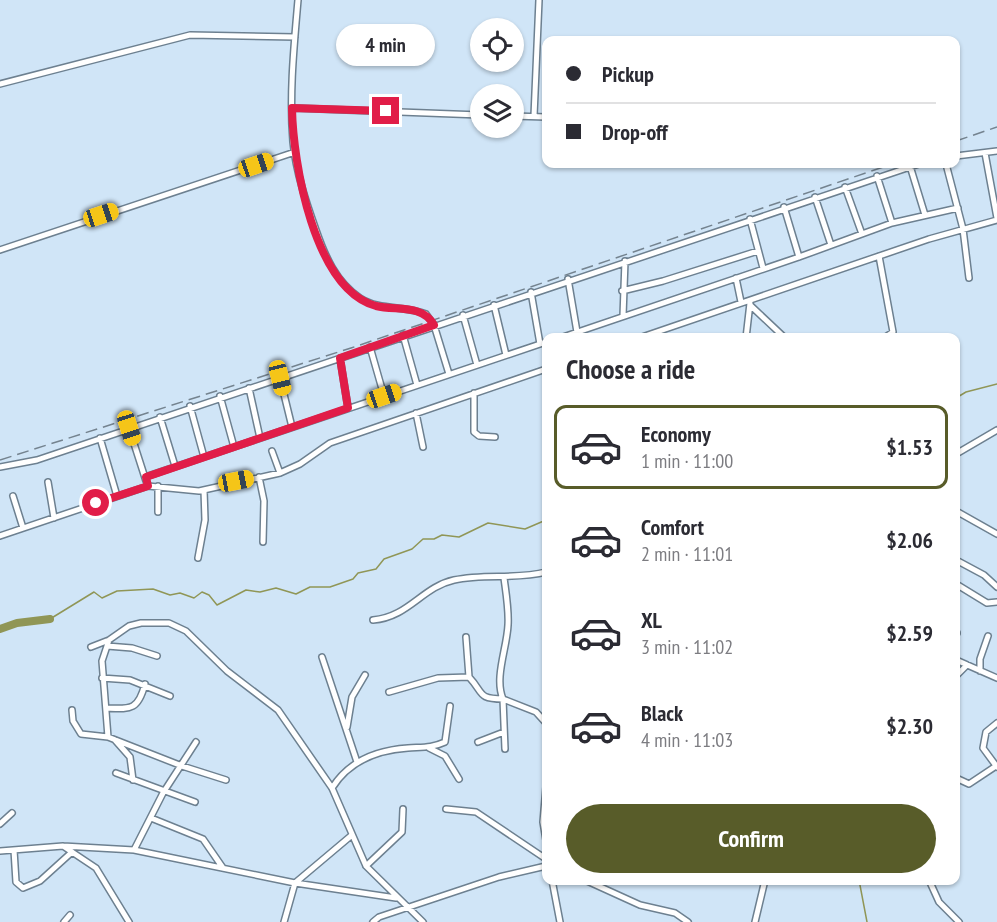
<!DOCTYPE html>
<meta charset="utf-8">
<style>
:root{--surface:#fff;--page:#f7f7f7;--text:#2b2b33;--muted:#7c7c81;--line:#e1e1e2;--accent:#585c29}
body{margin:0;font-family:"PT Sans Narrow",sans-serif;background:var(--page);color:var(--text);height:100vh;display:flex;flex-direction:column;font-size:22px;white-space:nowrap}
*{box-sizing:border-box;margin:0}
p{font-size:20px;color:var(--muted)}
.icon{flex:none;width:33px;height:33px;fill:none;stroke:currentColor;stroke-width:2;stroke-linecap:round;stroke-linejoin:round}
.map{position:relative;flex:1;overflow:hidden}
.details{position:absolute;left:542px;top:333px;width:418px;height:552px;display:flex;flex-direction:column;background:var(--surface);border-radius:12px;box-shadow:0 2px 4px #0004}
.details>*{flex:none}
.banner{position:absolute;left:542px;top:36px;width:418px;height:132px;border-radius:12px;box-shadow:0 2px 4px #0004;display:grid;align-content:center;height:132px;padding:0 24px;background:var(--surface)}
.tools{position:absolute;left:470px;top:18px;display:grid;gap:12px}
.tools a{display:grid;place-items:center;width:54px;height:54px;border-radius:50%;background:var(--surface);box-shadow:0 2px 4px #0004;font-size:30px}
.end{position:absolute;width:27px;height:27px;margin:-14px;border:8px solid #e11d48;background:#fff;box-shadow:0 0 0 3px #fff}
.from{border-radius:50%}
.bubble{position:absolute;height:42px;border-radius:21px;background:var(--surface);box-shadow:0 2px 4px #0004;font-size:20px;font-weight:600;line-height:42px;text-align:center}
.car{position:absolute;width:18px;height:36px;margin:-18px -9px;border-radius:8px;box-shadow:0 0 4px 2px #0007;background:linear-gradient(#f5c518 24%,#345 0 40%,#f5c518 0 76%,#345 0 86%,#f5c518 0)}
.banner b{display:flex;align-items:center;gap:21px;height:57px;font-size:22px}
.banner b+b{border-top:2px solid var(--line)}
.banner i{width:15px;height:15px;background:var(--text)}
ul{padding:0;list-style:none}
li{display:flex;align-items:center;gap:18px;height:84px;margin:0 12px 9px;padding:0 12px;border:3px solid transparent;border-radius:12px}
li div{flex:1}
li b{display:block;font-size:22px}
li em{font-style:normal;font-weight:600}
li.selected{border-color:var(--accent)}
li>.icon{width:54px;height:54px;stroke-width:1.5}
h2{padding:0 24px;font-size:27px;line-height:72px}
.action{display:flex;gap:12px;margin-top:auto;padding:12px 24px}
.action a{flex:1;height:69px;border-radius:36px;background:var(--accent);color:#fff;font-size:24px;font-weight:600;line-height:69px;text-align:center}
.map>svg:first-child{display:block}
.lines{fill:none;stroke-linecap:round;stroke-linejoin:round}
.stream{stroke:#909656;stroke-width:1.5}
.river{stroke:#909656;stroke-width:8}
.minor-casing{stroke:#6d8090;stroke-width:8}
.minor{stroke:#fff;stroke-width:5}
.rail{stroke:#74838f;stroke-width:1.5;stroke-dasharray:12 6;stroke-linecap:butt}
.route{stroke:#e11d48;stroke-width:8}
</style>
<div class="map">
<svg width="997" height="922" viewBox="0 0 997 922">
<rect width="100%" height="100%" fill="#d0e5f7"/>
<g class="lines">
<path class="stream" d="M 956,398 L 966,392 L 997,384
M 50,619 L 94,592 L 102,598 L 117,591 L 153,589 L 170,595 L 180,593 L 194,598 L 202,592 L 209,595 L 217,605 L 246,590 L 260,592 L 276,588 L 296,594 L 310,587 L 330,587 L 353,579 L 358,573 L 376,569 L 384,559 L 412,549 L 423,539 L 434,539 L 442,535 L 459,537 L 488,523 L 525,529 L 546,520
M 859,880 L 867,922"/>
<path class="river" d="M 0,629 L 17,623 L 50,619"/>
<g class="minor-casing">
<path id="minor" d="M 298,0 C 294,46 289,95 293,142 C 296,172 306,202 316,230 C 325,256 336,282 360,298 C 380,311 405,305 426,314 L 434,325 L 449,374
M 0,84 L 190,35 L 295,37
M 293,108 L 480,115
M 513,116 L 546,117
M 534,116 L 539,0
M 985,153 L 997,218
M 956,156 L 997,151
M 946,164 L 963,229 L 969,278
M 910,166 L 925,215
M 877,176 L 892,223
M 845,187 L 862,234
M 815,197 L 831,245
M 784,207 L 799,257
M 750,219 L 763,268
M 0,250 L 295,152
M 879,256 L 893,332 L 884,338
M 736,278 L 741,302
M 568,279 L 577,332
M 622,291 L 663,281 L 758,251
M 531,292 L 540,344
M 494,305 L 506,355
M 750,305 L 785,338
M 463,315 L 477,365
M 623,316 L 625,261
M 403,335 L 417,385
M 560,338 L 799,257 L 892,223 L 958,208
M 639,338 L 929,239 L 997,220
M 746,338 L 750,303
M 370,347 L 384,396
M 340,358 L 348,408
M 280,378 L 292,427
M 249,388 L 260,438
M 474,393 L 474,432 L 479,436 L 495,437
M 220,396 L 234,447
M 190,406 L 204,457
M 416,413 L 423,447
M 160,417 L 175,466
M 129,428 L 146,481
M 100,438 L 117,496
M 272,451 L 280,473
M 956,454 L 997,430
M 0,467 L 37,460 L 919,164
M 145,477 L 546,342
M 259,477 L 264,501 L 263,542
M 48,482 L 54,518
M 13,496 L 23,528
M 956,511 L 997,534
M 158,512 L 158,486
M 0,536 L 148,486 L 199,491 L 280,473 L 300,464 L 330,443 L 546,369
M 198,558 L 205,520 L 204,490
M 956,560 L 984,575 L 997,587
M 504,578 C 506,593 509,610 508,625 C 507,648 494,678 503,699 L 536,712 L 546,723
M 956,584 L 987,603 L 997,602
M 373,620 C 409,617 422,587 454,580 C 484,573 516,580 546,572
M 956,633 L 957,633
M 466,637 L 469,677
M 107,646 L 132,648 L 157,656
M 91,647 L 109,640 L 129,626 L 141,623 L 169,623 L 186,631 L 227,671 L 278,710 L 332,788 L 366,866 L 423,922
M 322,657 L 357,762
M 956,660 L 997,678
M 980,671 L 980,659 L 988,636
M 956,676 L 967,665
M 102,678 L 130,680 L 170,696
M 389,692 L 438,678 L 469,677 C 484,693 477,699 503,699 L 505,749
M 106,708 C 130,709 138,711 145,684
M 72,710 L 73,721 L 81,734 L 108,737 L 182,766 L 226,780
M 997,723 L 986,732 L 983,748 L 997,767
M 347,727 L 352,697 L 365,675
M 108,737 L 102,661 L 109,640
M 115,740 L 130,757 L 133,780
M 478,742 L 504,732
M 429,748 L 445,756 L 459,779
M 116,773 L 195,802
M 956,778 L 969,784 L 996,766
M 546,787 L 543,822 L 546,840
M 332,788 C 349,761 377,750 408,748 C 422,747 432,748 445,742 L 450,706
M 446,809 L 476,812 L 546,859
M 151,818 L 203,839 L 223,868
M 0,824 L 12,813
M 14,850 L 16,882 L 23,888 L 40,881 L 72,852
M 134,850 L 163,793 L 196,742
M 0,851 L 63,846
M 366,866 L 402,832 L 403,809
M 552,880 L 560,922
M 585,880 L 640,905 L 675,913 L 688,922
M 929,880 L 939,902 L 959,922
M 64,922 L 70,915
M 129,922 L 96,868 L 63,846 L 134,850 L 295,883 L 396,898
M 284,922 L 295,883 L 352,835
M 373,922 L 379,917 L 499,877 L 546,866
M 755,922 L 765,880"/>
</g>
<use href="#minor" class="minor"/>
<path class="rail" d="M 956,141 L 997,127
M 0,460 L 351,348 L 892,164"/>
</g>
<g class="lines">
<path class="route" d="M 96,503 L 148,486 L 146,477 L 348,408 L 340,358 L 434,325 C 422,304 397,311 376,306 C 314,289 293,163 292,108 L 386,111"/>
</g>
</svg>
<div class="tools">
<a><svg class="icon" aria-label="locate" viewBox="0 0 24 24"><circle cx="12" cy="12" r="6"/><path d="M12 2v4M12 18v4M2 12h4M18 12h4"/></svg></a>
<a><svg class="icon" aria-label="layers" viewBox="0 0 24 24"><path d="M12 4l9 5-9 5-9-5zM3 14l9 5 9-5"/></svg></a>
</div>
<i class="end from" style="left:96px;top:503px"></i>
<i class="end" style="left:386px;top:111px"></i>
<div class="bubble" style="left:336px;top:24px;width:99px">4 min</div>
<i class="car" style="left:256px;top:165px;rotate:71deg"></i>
<i class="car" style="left:101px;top:215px;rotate:72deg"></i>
<i class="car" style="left:280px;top:378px;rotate:166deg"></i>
<i class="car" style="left:384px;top:396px;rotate:71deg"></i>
<i class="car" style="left:129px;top:428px;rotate:162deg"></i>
<i class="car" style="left:236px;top:481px;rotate:79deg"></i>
<div class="banner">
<b><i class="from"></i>Pickup</b>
<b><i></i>Drop-off</b>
</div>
<section class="details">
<h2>Choose a ride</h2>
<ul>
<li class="selected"><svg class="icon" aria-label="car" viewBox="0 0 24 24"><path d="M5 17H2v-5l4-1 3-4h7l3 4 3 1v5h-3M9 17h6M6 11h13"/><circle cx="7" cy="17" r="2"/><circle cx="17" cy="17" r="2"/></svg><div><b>Economy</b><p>1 min · 11:00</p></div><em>$1.53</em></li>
<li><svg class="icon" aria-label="car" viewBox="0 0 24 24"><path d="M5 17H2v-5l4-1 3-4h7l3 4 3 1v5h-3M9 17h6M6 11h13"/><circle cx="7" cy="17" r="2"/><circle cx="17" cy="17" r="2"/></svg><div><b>Comfort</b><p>2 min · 11:01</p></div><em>$2.06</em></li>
<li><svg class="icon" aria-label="car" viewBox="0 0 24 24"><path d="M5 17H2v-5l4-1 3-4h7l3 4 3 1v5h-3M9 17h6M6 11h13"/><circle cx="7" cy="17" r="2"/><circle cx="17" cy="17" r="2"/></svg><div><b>XL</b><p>3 min · 11:02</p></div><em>$2.59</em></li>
<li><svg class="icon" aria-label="car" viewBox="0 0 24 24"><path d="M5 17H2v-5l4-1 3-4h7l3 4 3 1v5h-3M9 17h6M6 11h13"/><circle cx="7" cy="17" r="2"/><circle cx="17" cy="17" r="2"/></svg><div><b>Black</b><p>4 min · 11:03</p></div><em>$2.30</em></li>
</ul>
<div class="action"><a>Confirm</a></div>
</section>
</div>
